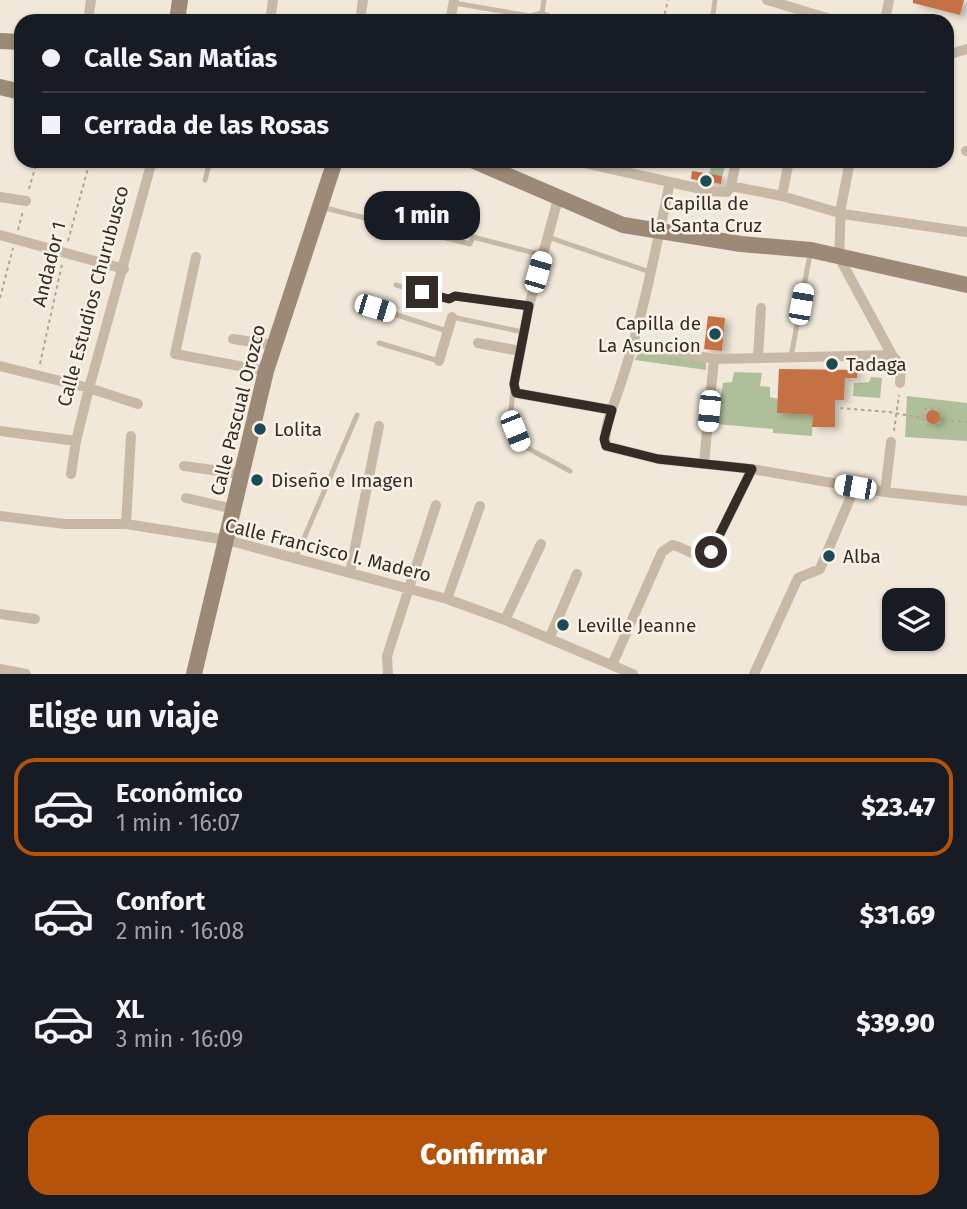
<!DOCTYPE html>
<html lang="es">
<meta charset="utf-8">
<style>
:root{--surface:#171b24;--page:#20242c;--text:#f1f3f6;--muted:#9ea1a6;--line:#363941;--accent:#b45309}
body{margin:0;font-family:"Fira Sans",sans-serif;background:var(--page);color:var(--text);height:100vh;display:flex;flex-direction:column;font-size:26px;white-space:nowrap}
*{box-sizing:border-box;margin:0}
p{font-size:23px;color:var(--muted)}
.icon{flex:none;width:38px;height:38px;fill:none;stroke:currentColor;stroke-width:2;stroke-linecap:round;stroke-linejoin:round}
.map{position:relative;height:674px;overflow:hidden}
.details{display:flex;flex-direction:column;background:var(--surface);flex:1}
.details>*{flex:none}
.guide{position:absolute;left:14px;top:14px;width:940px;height:154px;border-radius:21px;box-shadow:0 2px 5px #0004;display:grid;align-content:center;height:154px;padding:0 28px;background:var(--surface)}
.tools{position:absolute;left:882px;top:588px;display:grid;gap:14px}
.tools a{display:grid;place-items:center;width:63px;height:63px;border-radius:14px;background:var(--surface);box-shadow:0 2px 5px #0004;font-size:35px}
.end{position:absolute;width:32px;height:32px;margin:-16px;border:9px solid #342d27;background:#fff;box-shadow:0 0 0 4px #fff}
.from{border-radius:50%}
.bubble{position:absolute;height:49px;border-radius:21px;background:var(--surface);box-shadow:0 2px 5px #0004;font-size:23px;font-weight:800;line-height:49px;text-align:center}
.car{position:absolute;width:21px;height:42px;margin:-21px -10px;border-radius:9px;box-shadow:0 0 5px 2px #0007;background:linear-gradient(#fff 24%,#345 0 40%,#fff 0 76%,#345 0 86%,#fff 0)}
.guide b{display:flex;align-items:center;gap:24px;height:66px;font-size:26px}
.guide b+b{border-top:2px solid var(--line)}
.guide i{width:18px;height:18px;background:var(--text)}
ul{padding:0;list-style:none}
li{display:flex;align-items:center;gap:21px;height:98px;margin:0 14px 10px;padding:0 14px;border:4px solid transparent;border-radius:21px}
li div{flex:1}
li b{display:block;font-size:26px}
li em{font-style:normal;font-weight:800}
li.selected{border-color:var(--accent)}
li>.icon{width:63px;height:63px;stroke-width:1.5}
h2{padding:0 28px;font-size:32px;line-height:84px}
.cta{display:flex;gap:14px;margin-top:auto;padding:14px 28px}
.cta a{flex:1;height:80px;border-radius:21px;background:var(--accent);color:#fff;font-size:28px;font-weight:800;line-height:80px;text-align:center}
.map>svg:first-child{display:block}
.green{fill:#afbf9a}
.building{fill:#c37145;filter:url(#shadow)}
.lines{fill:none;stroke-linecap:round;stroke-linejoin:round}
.path{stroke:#b4a490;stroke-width:2;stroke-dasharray:3.5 3.5;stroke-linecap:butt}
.lane{stroke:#c8b9a6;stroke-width:5}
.street{stroke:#c8b9a6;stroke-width:10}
.secondary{stroke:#9c8978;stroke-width:16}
.route{stroke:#342d27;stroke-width:9}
.poi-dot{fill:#1d4b55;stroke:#f9f2e6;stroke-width:2.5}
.labels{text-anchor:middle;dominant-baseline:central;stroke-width:5;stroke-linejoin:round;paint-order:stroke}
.poi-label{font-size:19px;fill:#342d27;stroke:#f9f2e6;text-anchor:start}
.street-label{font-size:19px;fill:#342d27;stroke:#f9f2e6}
</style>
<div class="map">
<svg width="967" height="674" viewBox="0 0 967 674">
<defs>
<filter id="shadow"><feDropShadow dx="5" dy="3" stdDeviation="3.5" flood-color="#0004"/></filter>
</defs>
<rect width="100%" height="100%" fill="#f1e8da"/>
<path class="green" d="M 713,161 L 727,161 L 722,176 L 709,174 Z
M 645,350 L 702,359 L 706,363 L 706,370 L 635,360 L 637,355 Z
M 734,372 L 762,373 L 760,386 L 770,387 L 770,397 L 778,399 L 778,413 L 813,415 L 812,436 L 773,433 L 773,429 L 716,424 L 723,383 L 732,382 Z
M 871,377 L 882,378 L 880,398 L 853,396 L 854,383 L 869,382 Z
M 907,396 L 967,403 L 967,441 L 905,437 Z"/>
<path class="building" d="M 913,0 L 964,0 L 960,15 L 913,3 Z
M 692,171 L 722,176 L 721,184 L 691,179 Z
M 708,316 L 725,318 L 722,351 L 704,349 Z
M 779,369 L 858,370 L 857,378 L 845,378 L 844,400 L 835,400 L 835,427 L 812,427 L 813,415 L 777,413 Z
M926 417a7 7 0 1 1 14 0a7 7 0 1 1-14 0Z"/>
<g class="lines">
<path class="path" d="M 663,21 L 668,0
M 29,189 L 37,161
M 18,230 L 23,211
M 68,241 L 90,161
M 0,298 L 13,248
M 40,364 L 62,264
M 840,408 L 889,412 L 922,418 L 926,408 L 939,409 L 943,420 L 967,422
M 922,418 L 929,426 L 936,426 L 942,420
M 894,431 L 899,395"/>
<path class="lane" d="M 454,3 L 530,16 L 542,13 L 561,21
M 542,13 L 544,0
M 712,21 L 715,0
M 205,180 L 210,161
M 321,207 L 470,244 L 473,237 L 542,255
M 548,237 L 650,272
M 396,285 L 449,299 L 455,296 L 529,306
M 375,308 L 447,331
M 452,317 L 523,332
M 379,343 L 439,361
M 791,357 L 810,254
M 513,391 L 510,418 L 520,444 L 570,471
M 295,559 L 357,415"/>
<path class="street" d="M 767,0 L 837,21
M 88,21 L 91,0
M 270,21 L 273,0
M 360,21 L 363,0
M 450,21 L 454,0
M 885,21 L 889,0
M 947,55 L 967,49
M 966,151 L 967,151
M 576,161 L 710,191 L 727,192 L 731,186 L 782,196 L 843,214 L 967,232
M 850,161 L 841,207 L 839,257 L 892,355 L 901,366 L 900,383
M 670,182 C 655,252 642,322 619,389 C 614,405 602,429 606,446 L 658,459 L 752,469 L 885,492 L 967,501
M 731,186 L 736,161
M 782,196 L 789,161
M 0,197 L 26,201
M 558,199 L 529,306 L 514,384 L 516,393 L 612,410
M 0,235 L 124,269
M 196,257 L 175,354 L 266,371
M 233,339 L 274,345
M 478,343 L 520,351
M 635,344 L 714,359 L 892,355
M 758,358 L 761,308
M 439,361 L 452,317
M 0,366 L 89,388 L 138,404
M 0,431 L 76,441
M 704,463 L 714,359
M 184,466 L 241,474
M 71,474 L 76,441 L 89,388 L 152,161
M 885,492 L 891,442
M 186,498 L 234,509
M 0,516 L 65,524 L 126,524 L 227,540 L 447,599 L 505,620 L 633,674
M 126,524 L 131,436
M 350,573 L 379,426
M 447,599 L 480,506
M 0,614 L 35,619
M 505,620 L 541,544
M 549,639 L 577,574
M 612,665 L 662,552 L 672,545 C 685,547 699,562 711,552 L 752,469
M 0,669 L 26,674
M 388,674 L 387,656 L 436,505
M 754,674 L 798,578 L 820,569 L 855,487"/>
<path class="secondary" d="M 177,21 L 180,0
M 0,41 L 21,42
M 0,87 L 21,92
M 474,161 L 623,225 L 741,244 L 811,250 L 967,285
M 194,674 L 266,371 L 335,161"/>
</g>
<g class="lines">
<path class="route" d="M 422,292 L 449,299 L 455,296 L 529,306 L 514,384 L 516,393 L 612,410 L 604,439 L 606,446 L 658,459 L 752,469 L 711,552"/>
</g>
<g class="poi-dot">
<circle cx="706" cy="181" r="7"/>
<circle cx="715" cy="334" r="7"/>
<circle cx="832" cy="364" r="7"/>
<circle cx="260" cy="429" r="7"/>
<circle cx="257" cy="480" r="7"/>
<circle cx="829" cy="556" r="7"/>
<circle cx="563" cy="625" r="7"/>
</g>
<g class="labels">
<g class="poi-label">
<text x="706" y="203" text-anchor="middle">Capilla de<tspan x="706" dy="22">la Santa Cruz</tspan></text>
<text x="701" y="323" text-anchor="end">Capilla de<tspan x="701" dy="22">La Asuncion</tspan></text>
<text x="846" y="364">Tadaga</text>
<text x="274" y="429">Lolita</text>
<text x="271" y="480">Diseño e Imagen</text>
<text x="843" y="556">Alba</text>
<text x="577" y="625">Leville Jeanne</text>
</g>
<g class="street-label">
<text transform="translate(49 264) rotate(-76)">Andador 1</text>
<text transform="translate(93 296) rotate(-75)">Calle Estudios Churubusco</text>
<text transform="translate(238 410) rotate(-76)">Calle Pascual Orozco</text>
<text transform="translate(328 550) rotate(14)">Calle Francisco I. Madero</text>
</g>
</g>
</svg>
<div class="tools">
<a><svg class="icon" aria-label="layers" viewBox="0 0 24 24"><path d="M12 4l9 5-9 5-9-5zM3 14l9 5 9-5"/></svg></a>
</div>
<i class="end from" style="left:711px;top:552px"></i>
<i class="end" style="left:422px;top:292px"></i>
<div class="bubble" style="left:364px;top:191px;width:116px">1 min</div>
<i class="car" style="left:538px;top:272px;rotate:16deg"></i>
<i class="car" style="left:801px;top:304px;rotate:10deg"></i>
<i class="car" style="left:375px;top:308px;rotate:107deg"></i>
<i class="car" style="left:709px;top:411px;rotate:185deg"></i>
<i class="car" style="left:515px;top:431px;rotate:158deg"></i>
<i class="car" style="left:855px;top:487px;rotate:280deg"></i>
<div class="guide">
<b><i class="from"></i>Calle San Matías</b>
<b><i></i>Cerrada de las Rosas</b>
</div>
</div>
<section class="details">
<h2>Elige un viaje</h2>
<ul>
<li class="selected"><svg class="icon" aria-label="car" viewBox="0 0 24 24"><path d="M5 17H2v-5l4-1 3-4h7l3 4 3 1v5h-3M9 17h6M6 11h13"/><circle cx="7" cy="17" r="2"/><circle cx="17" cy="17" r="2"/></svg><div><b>Económico</b><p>1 min · 16:07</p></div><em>$23.47</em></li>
<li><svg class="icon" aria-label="car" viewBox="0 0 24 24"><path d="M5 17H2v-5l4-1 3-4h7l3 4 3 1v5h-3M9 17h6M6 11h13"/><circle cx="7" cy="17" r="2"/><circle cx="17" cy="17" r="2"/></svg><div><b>Confort</b><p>2 min · 16:08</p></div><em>$31.69</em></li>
<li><svg class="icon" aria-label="car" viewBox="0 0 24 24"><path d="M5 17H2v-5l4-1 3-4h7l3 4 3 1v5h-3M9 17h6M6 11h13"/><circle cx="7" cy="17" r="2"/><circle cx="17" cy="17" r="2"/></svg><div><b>XL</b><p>3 min · 16:09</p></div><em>$39.90</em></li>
</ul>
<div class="cta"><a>Confirmar</a></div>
</section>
